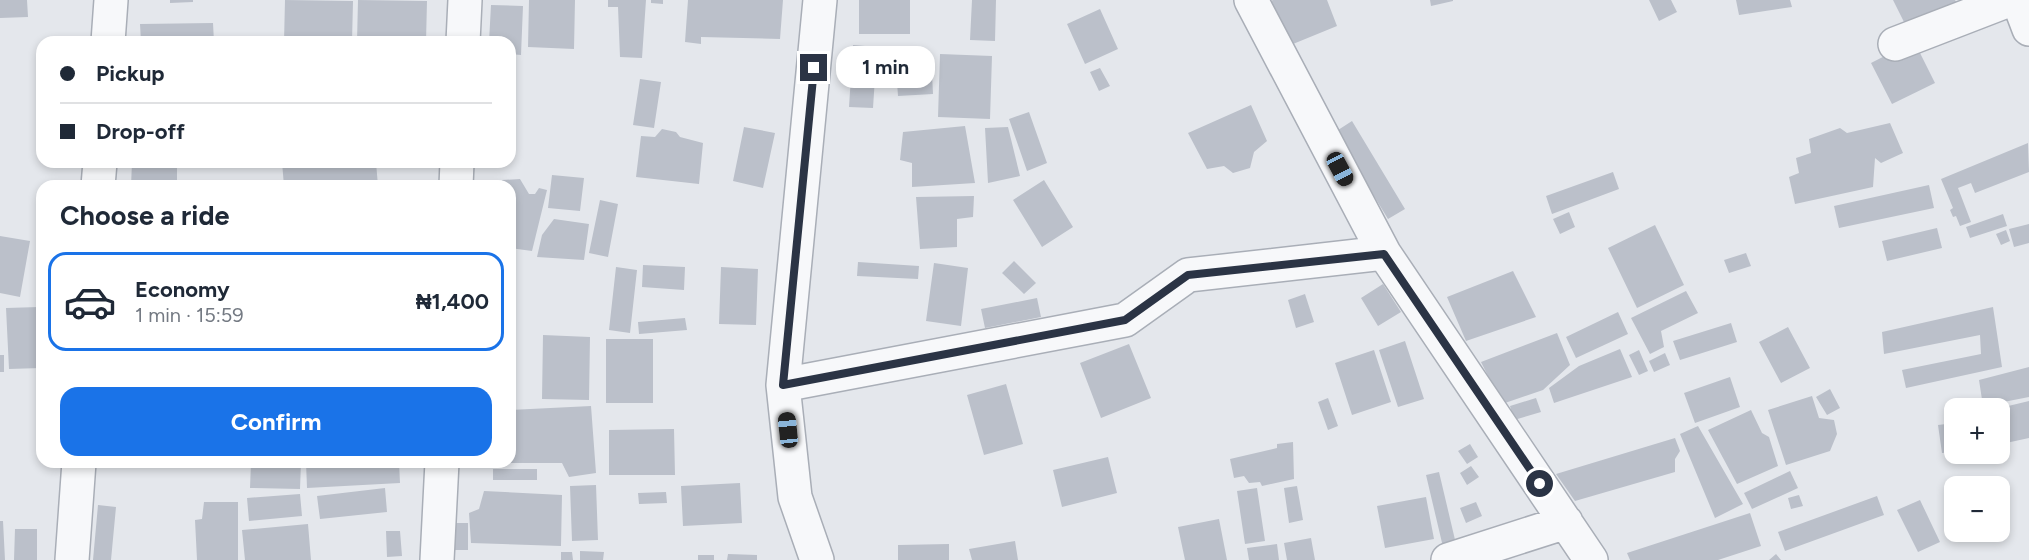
<!DOCTYPE html>
<meta charset="utf-8">
<style>
:root{--surface:#fff;--page:#f6f6f7;--text:#1f2937;--muted:#747a83;--line:#e0e1e3;--accent:#1a73e8}
body{margin:0;font-family:Figtree,sans-serif;background:var(--page);color:var(--text);height:100vh;display:flex;flex-direction:column;font-size:22px;white-space:nowrap}
*{box-sizing:border-box;margin:0}
p{font-size:20px;color:var(--muted)}
.icon{flex:none;width:33px;height:33px;fill:none;stroke:currentColor;stroke-width:2;stroke-linecap:round;stroke-linejoin:round}
.map{position:relative;flex:1;overflow:hidden}
.details{position:absolute;left:36px;top:180px;width:480px;height:288px;display:flex;flex-direction:column;background:var(--surface);border-radius:18px;box-shadow:0 3px 9px #0003}
.details>*{flex:none}
.guide{position:absolute;left:36px;top:36px;width:480px;height:132px;border-radius:18px;box-shadow:0 3px 9px #0003;display:grid;align-content:center;height:132px;padding:0 24px;background:var(--surface)}
.buttons{position:absolute;left:1944px;top:398px;display:grid;gap:12px}
.buttons a{display:grid;place-items:center;width:66px;height:66px;border-radius:12px;background:var(--surface);box-shadow:0 3px 9px #0003;font-size:30px}
.end{position:absolute;width:27px;height:27px;margin:-14px;border:8px solid #2b3445;background:#fff;box-shadow:0 0 0 3px #fff}
.from{border-radius:50%}
.bubble{position:absolute;height:42px;border-radius:18px;background:var(--surface);box-shadow:0 3px 9px #0003;font-size:20px;font-weight:700;line-height:42px;text-align:center}
.car{position:absolute;width:18px;height:36px;margin:-18px -9px;border-radius:8px;box-shadow:0 0 4px 2px #0007;background:linear-gradient(#222 24%,#8ab4d8 0 40%,#222 0 76%,#8ab4d8 0 86%,#222 0)}
.guide b{display:flex;align-items:center;gap:21px;height:57px;font-size:22px}
.guide b+b{border-top:2px solid var(--line)}
.guide i{width:15px;height:15px;background:var(--text)}
ul{padding:0;list-style:none}
li{display:flex;align-items:center;gap:18px;height:99px;margin:0 12px 9px;padding:0 12px;border:3px solid transparent;border-radius:18px}
li div{flex:1}
li b{display:block;font-size:22px}
li em{font-style:normal;font-weight:700}
li.selected{border-color:var(--accent)}
li>.icon{width:54px;height:54px;stroke-width:1.5}
h2{padding:0 24px;font-size:27px;line-height:72px}
.primary-button{display:flex;gap:12px;margin-top:auto;padding:12px 24px}
.primary-button a{flex:1;height:69px;border-radius:18px;background:var(--accent);color:#fff;font-size:24px;font-weight:700;line-height:69px;text-align:center}
.map>svg:first-child{display:block}
.building{fill:#bbc0ca}
.lines{fill:none;stroke-linecap:round;stroke-linejoin:round}
.minor-casing{stroke:#a9aeb7;stroke-width:36}
.minor{stroke:#f7f8fa;stroke-width:33}
.route{stroke:#2b3445;stroke-width:8}
</style>
<div class="map">
<svg width="2029" height="560" viewBox="0 0 2029 560">
<rect width="100%" height="100%" fill="#e4e7ec"/>
<path class="building" d="M 0,0 L 27,0 L 28,17 L 0,18 Z
M 170,0 L 193,0 L 193,2 L 170,3 Z
M 285,0 L 353,1 L 352,42 L 284,42 Z
M 358,0 L 427,1 L 426,42 L 357,42 Z
M 529,0 L 575,0 L 574,49 L 528,47 Z
M 608,0 L 646,0 L 642,58 L 620,57 L 618,7 L 608,7 Z
M 651,0 L 663,0 L 663,4 L 651,3 Z
M 688,0 L 783,0 L 780,39 L 701,37 L 701,44 L 685,42 Z
M 859,0 L 910,0 L 910,34 L 859,34 Z
M 972,0 L 996,0 L 995,41 L 970,40 Z
M 1273,0 L 1327,0 L 1337,26 L 1293,44 L 1265,3 Z
M 1430,0 L 1453,0 L 1453,1 L 1431,6 Z
M 1649,0 L 1671,0 L 1677,12 L 1659,21 Z
M 1736,0 L 1790,0 L 1792,7 L 1739,15 Z
M 1893,0 L 1955,0 L 1959,7 L 1909,32 Z
M 491,5 L 523,6 L 521,55 L 510,54 L 510,42 L 489,42 Z
M 1100,9 L 1118,49 L 1085,64 L 1067,24 Z
M 213,23 L 214,42 L 141,42 L 140,24 Z
M 1914,41 L 1935,83 L 1892,104 L 1871,63 Z
M 853,45 L 877,47 L 873,108 L 849,107 Z
M 931,53 L 933,94 L 898,96 L 895,55 Z
M 940,54 L 992,56 L 990,119 L 938,117 Z
M 1100,68 L 1110,86 L 1099,91 L 1090,72 Z
M 640,79 L 661,82 L 654,128 L 633,125 Z
M 1251,105 L 1267,141 L 1254,152 L 1250,168 L 1233,173 L 1224,166 L 1207,169 L 1188,133 Z
M 1029,112 L 1047,163 L 1027,171 L 1009,119 Z
M 1352,121 L 1405,209 L 1388,219 L 1335,132 Z
M 1890,123 L 1903,153 L 1881,163 L 1875,158 L 1873,187 L 1795,204 L 1789,177 L 1799,173 L 1796,158 L 1811,153 L 1809,139 L 1840,128 L 1847,133 Z
M 965,126 L 975,183 L 912,187 L 912,163 L 900,160 L 903,132 Z
M 744,127 L 775,133 L 763,188 L 733,181 Z
M 1008,127 L 1020,176 L 988,183 L 985,128 Z
M 662,129 L 676,132 L 680,137 L 703,143 L 699,184 L 636,177 L 641,136 L 655,137 Z
M 2028,143 L 2029,172 L 1975,193 L 1971,183 L 1958,188 L 1971,222 L 1960,226 L 1956,216 L 1953,217 L 1950,210 L 1953,208 L 1941,179 Z
M 132,162 L 177,162 L 177,186 L 131,186 Z
M 282,162 L 376,162 L 378,186 L 284,186 Z
M 1613,172 L 1619,189 L 1552,214 L 1546,196 Z
M 552,175 L 584,178 L 580,211 L 548,208 Z
M 520,179 L 529,194 L 535,194 L 539,188 L 547,190 L 532,251 L 510,248 L 510,186 L 499,186 L 502,180 Z
M 1044,180 L 1073,227 L 1042,247 L 1013,200 Z
M 1929,185 L 1934,208 L 1839,228 L 1834,206 Z
M 974,196 L 973,217 L 957,219 L 957,247 L 920,249 L 916,197 Z
M 600,200 L 618,204 L 608,257 L 589,253 Z
M 1569,212 L 1575,227 L 1560,234 L 1553,219 Z
M 2003,214 L 2007,226 L 1970,238 L 1966,227 Z
M 554,219 L 589,224 L 584,260 L 537,257 L 542,235 Z
M 2029,224 L 2029,243 L 2014,247 L 2009,229 Z
M 1655,225 L 1684,285 L 1637,308 L 1608,248 Z
M 1937,228 L 1942,248 L 1887,261 L 1882,241 Z
M 2006,230 L 2010,241 L 2001,245 L 1996,234 Z
M 0,236 L 30,241 L 20,297 L 0,293 Z
M 1746,253 L 1751,266 L 1729,273 L 1724,260 Z
M 1014,261 L 1036,283 L 1024,294 L 1002,273 Z
M 858,262 L 919,266 L 918,279 L 857,276 Z
M 934,263 L 968,268 L 961,326 L 926,321 Z
M 643,265 L 685,267 L 684,290 L 642,287 Z
M 616,267 L 637,270 L 630,333 L 609,330 Z
M 721,267 L 758,269 L 756,325 L 719,324 Z
M 1513,271 L 1536,317 L 1466,341 L 1447,297 Z
M 1383,284 L 1401,312 L 1378,326 L 1361,298 Z
M 1686,291 L 1698,313 L 1661,331 L 1664,347 L 1650,354 L 1631,318 Z
M 1305,294 L 1314,322 L 1296,328 L 1288,300 Z
M 1037,298 L 1041,317 L 985,328 L 981,309 Z
M 39,307 L 41,368 L 9,369 L 6,308 Z
M 1993,307 L 2002,367 L 1906,388 L 1902,370 L 1981,354 L 1980,335 L 1884,354 L 1882,332 Z
M 1618,312 L 1628,334 L 1576,358 L 1566,337 Z
M 685,318 L 687,330 L 639,334 L 638,322 Z
M 1731,323 L 1737,342 L 1680,360 L 1673,341 Z
M 1788,327 L 1810,368 L 1781,383 L 1759,342 Z
M 1557,333 L 1570,365 L 1543,390 L 1502,404 L 1481,362 Z
M 543,335 L 590,337 L 589,400 L 542,399 Z
M 606,339 L 653,339 L 653,403 L 606,403 Z
M 1405,341 L 1424,399 L 1398,407 L 1379,350 Z
M 1129,344 L 1151,398 L 1101,418 L 1080,363 Z
M 1620,349 L 1632,377 L 1554,403 L 1549,388 L 1579,366 Z
M 1374,350 L 1391,402 L 1352,415 L 1335,363 Z
M 1639,350 L 1648,371 L 1639,375 L 1629,355 Z
M 1665,353 L 1670,365 L 1654,372 L 1649,361 Z
M 0,355 L 4,355 L 4,372 L 0,372 Z
M 2029,367 L 2029,397 L 1983,406 L 1979,380 Z
M 1730,377 L 1740,407 L 1695,423 L 1684,393 Z
M 1006,384 L 1023,444 L 984,455 L 967,395 Z
M 1830,389 L 1840,408 L 1827,415 L 1816,397 Z
M 1812,396 L 1819,418 L 1834,420 L 1837,434 L 1830,451 L 1786,465 L 1768,410 Z
M 1328,398 L 1338,426 L 1328,430 L 1318,402 Z
M 1536,398 L 1541,412 L 1514,420 L 1510,406 Z
M 2029,401 L 2029,438 L 2006,443 L 2002,428 L 2000,429 L 2000,408 Z
M 591,406 L 596,473 L 569,477 L 562,463 L 510,463 L 510,410 Z
M 1751,410 L 1762,433 L 1769,437 L 1778,466 L 1737,484 L 1708,430 Z
M 1954,423 L 1954,452 L 1942,453 L 1938,425 Z
M 1698,426 L 1743,504 L 1715,518 L 1680,434 Z
M 674,429 L 675,475 L 609,475 L 609,430 Z
M 1675,438 L 1680,451 L 1675,459 L 1675,472 L 1575,501 L 1556,474 Z
M 1293,442 L 1294,479 L 1262,486 L 1260,482 L 1249,483 L 1244,476 L 1234,478 L 1230,459 L 1277,448 L 1277,444 Z
M 1470,444 L 1478,457 L 1467,464 L 1458,451 Z
M 1108,457 L 1117,493 L 1062,507 L 1053,470 Z
M 251,462 L 301,462 L 300,489 L 250,488 Z
M 306,462 L 399,462 L 400,483 L 307,488 Z
M 1471,466 L 1479,477 L 1467,485 L 1460,473 Z
M 493,469 L 537,469 L 537,480 L 493,480 Z
M 1790,471 L 1798,488 L 1752,509 L 1744,493 Z
M 1439,472 L 1456,544 L 1443,547 L 1426,475 Z
M 740,483 L 742,523 L 683,526 L 681,486 Z
M 596,485 L 598,540 L 572,541 L 570,486 Z
M 1297,486 L 1303,520 L 1289,523 L 1284,488 Z
M 385,488 L 387,512 L 320,519 L 317,496 Z
M 1257,488 L 1265,541 L 1245,544 L 1237,491 Z
M 484,491 L 562,495 L 561,546 L 471,543 L 469,513 L 479,509 Z
M 666,492 L 667,503 L 639,504 L 638,493 Z
M 300,494 L 302,516 L 249,521 L 247,498 Z
M 1799,495 L 1803,506 L 1791,509 L 1788,498 Z
M 1877,496 L 1884,515 L 1785,551 L 1778,532 Z
M 1426,497 L 1434,539 L 1385,548 L 1377,506 Z
M 1920,500 L 1940,542 L 1918,552 L 1897,510 Z
M 204,502 L 238,502 L 238,560 L 197,560 L 195,520 L 202,519 Z
M 1476,502 L 1482,516 L 1466,523 L 1460,508 Z
M 98,505 L 116,507 L 111,560 L 93,560 Z
M 1750,513 L 1761,546 L 1718,560 L 1630,560 L 1627,553 Z
M 1219,519 L 1227,560 L 1185,560 L 1178,527 Z
M 0,521 L 3,521 L 5,560 L 0,560 Z
M 454,523 L 468,523 L 468,550 L 454,550 Z
M 308,524 L 311,560 L 245,560 L 242,530 Z
M 15,529 L 37,529 L 37,560 L 14,560 Z
M 386,531 L 400,531 L 402,556 L 387,557 Z
M 1311,538 L 1315,560 L 1287,560 L 1284,543 Z
M 1015,541 L 1018,560 L 972,560 L 969,549 Z
M 949,544 L 949,560 L 898,560 L 898,545 Z
M 1277,544 L 1279,560 L 1249,560 L 1247,548 Z
M 580,551 L 604,552 L 603,560 L 580,560 Z
M 561,552 L 572,552 L 573,560 L 561,560 Z
M 728,554 L 757,555 L 757,560 L 727,560 Z
M 1776,554 L 1781,560 L 1769,560 Z
M 698,555 L 714,555 L 714,560 L 698,560 Z"/>
<g class="lines">
<g class="minor-casing">
<path id="minor" d="M 1251,0 L 1384,253 L 1591,560
M 2018,0 L 2029,29
M 108,42 L 111,0
M 463,42 L 465,0
M 1895,44 L 2009,0
M 98,186 L 100,162
M 456,186 L 457,162
M 783,385 L 1125,320 L 1188,275 L 1384,253
M 72,560 L 79,462
M 437,560 L 442,462
M 817,560 L 795,497 L 783,385 L 820,0
M 1448,560 L 1566,522"/>
</g>
<use href="#minor" class="minor"/>
</g>
<g class="lines">
<path class="route" d="M 814,68 L 783,385 L 1125,320 L 1188,275 L 1384,254 L 1540,484"/>
</g>
</svg>
<div class="buttons">
<a>+</a>
<a>−</a>
</div>
<i class="end from" style="left:1540px;top:484px"></i>
<i class="end" style="left:814px;top:68px"></i>
<div class="bubble" style="left:836px;top:46px;width:99px">1 min</div>
<i class="car" style="left:1340px;top:169px;rotate:152deg"></i>
<i class="car" style="left:788px;top:430px;rotate:354deg"></i>
<div class="guide">
<b><i class="from"></i>Pickup</b>
<b><i></i>Drop-off</b>
</div>
<section class="details">
<h2>Choose a ride</h2>
<ul>
<li class="selected"><svg class="icon" aria-label="car" viewBox="0 0 24 24"><path d="M5 17H2v-5l4-1 3-4h7l3 4 3 1v5h-3M9 17h6M6 11h13"/><circle cx="7" cy="17" r="2"/><circle cx="17" cy="17" r="2"/></svg><div><b>Economy</b><p>1 min · 15:59</p></div><em>₦1,400</em></li>
</ul>
<div class="primary-button"><a>Confirm</a></div>
</section>
</div>
